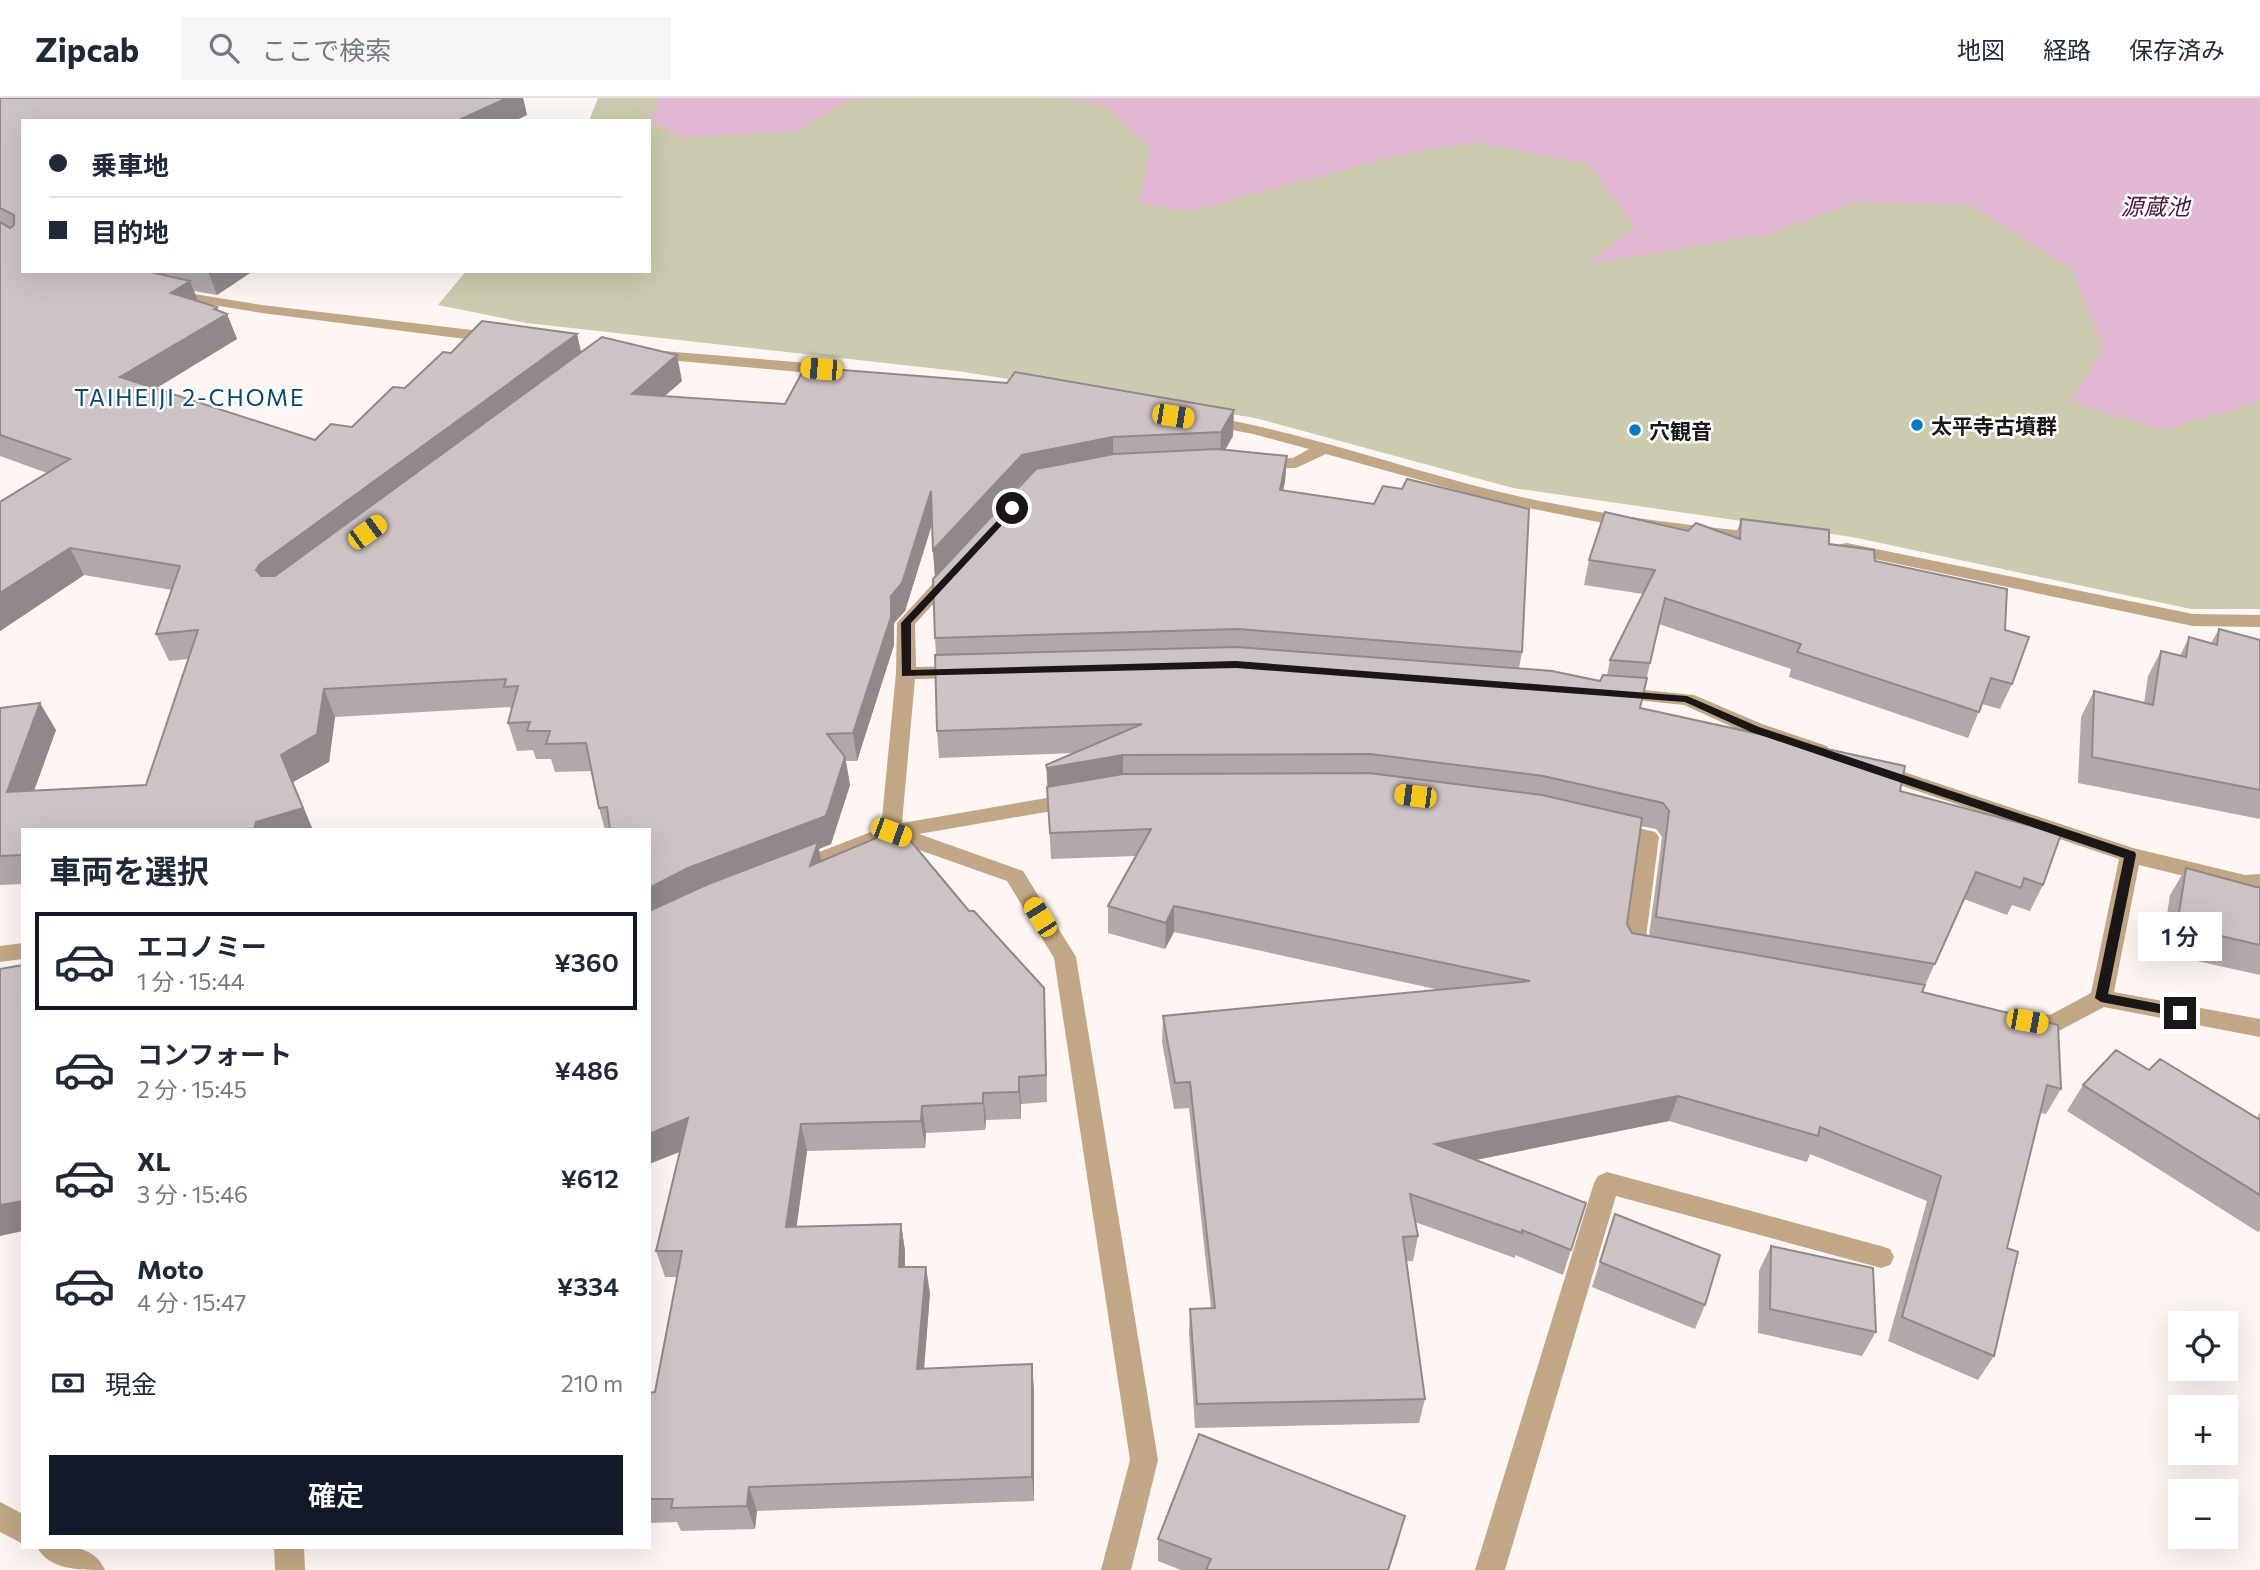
<!DOCTYPE html>
<html lang="ja">
<meta charset="utf-8">
<style>
:root{--surface:#fff;--page:#f6f6f7;--text:#1f2937;--muted:#747a83;--line:#e0e1e3;--accent:#111827}
body{margin:0;font-family:Commissioner,"Noto Sans JP",sans-serif;background:var(--page);color:var(--text);height:100vh;display:flex;flex-direction:column;font-size:26px;white-space:nowrap}
*{box-sizing:border-box;margin:0}
p{font-size:23px;color:var(--muted)}
.icon{flex:none;width:38px;height:38px;fill:none;stroke:currentColor;stroke-width:2;stroke-linecap:round;stroke-linejoin:round}
.map{position:relative;flex:1;overflow:hidden}
.side{position:absolute;left:21px;top:730px;width:630px;height:721px;display:flex;flex-direction:column;background:var(--surface);border-radius:0px;box-shadow:0 7px 28px #0002}
.side>*{flex:none}
.guide{position:absolute;left:21px;top:21px;width:630px;height:154px;border-radius:0px;box-shadow:0 7px 28px #0002;display:grid;align-content:center;height:154px;padding:0 28px;background:var(--surface)}
.controls{position:absolute;left:2168px;top:1213px;display:grid;gap:14px}
.controls a{display:grid;place-items:center;width:70px;height:70px;border-radius:0px;background:var(--surface);box-shadow:0 7px 28px #0002;font-size:35px}
.end{position:absolute;width:32px;height:32px;margin:-16px;border:9px solid #1b1716;background:#fff;box-shadow:0 0 0 4px #fff}
.from{border-radius:50%}
.bubble{position:absolute;height:49px;border-radius:0px;background:var(--surface);box-shadow:0 7px 28px #0002;font-size:23px;font-weight:600;line-height:49px;text-align:center}
.car{position:absolute;width:21px;height:42px;margin:-21px -10px;border-radius:9px;box-shadow:0 0 5px 2px #0007;background:linear-gradient(#f5c518 24%,#345 0 40%,#f5c518 0 76%,#345 0 86%,#f5c518 0)}
.guide b{display:flex;align-items:center;gap:24px;height:66px;font-size:26px}
.guide b+b{border-top:2px solid var(--line)}
.guide i{width:18px;height:18px;background:var(--text)}
ul{padding:0;list-style:none}
li{display:flex;align-items:center;gap:21px;height:98px;margin:0 14px 10px;padding:0 14px;border:4px solid transparent;border-radius:0px}
li div{flex:1}
li b{display:block;font-size:26px}
li em{font-style:normal;font-weight:600}
li.current{border-color:var(--accent)}
li>.icon{width:63px;height:63px;stroke-width:1.5}
h2{padding:0 28px;font-size:32px;line-height:84px}
.pay{display:flex;align-items:center;gap:18px;height:77px;padding:0 28px;font-size:26px}
.pay p{margin-inline-start:auto}
.action{display:flex;gap:14px;margin-top:auto;padding:14px 28px}
.action a{flex:1;height:80px;border-radius:0px;background:var(--accent);color:#fff;font-size:28px;font-weight:600;line-height:80px;text-align:center}
header{display:flex;align-items:center;gap:42px;box-sizing:border-box;height:98px;padding:0 35px;background:var(--surface);border-bottom:2px solid var(--line)}
header strong{font-size:33px}
nav{display:flex;gap:38px;margin-inline-start:auto;font-size:24px}
.search{width:490px;height:63px;background:var(--page);display:flex;align-items:center;gap:18px;box-sizing:border-box;padding:0 24px;border-radius:0px;color:var(--muted);font-size:26px}
.map>svg:first-child{display:block}
.green{fill:#cdcbad}
.water{fill:#e3b8d4}
.lines{fill:none;stroke-linecap:round;stroke-linejoin:round}
.minor{fill:#c1a785;fill-rule:evenodd}
.wall{fill:#b1a8a9;fill-rule:evenodd}
.shaded-wall{fill:#908889}
.building{fill:#cec3c4;stroke:#908889;stroke-width:2}
.route{fill:#1b1716}
.poi-dot{fill:#037bc4;stroke:#fff;stroke-width:2.5}
.labels{text-anchor:middle;dominant-baseline:central;stroke-width:5;stroke-linejoin:round;paint-order:stroke}
.far-poi-label{font-size:21px;font-weight:bold;fill:#1b1716;stroke:#fff;text-anchor:start}
.far-water-label{font-size:23px;font-style:italic;fill:#4a173c;stroke:#fff}
.far-neighbourhood-label{font-size:23px;letter-spacing:2px;fill:#004675;stroke:#fff}
</style>
<header>
<strong>Zipcab</strong>
<div class="search"><svg class="icon" aria-label="search" viewBox="0 0 24 24"><circle cx="10" cy="10" r="6"/><path d="M15 15l6 6"/></svg>ここで検索</div>
<nav><a>地図</a><a>経路</a><a>保存済み</a></nav>
</header>
<div class="map">
<svg width="2260" height="1472" viewBox="0 0 2260 1472">
<rect width="100%" height="100%" fill="#fef6f3"/>
<path class="green" d="M 598,0 L 1111,0 L 1462,31 L 1848,86 L 1993,98 L 2260,275 L 2260,511 L 2191,511 L 1852,439 L 1513,390 L 1255,320 L 957,273 L 527,225 L 438,207 L 466,173 L 649,173 L 649,23 L 589,23 Z"/>
<path class="water" d="M 658,0 L 872,0 L 848,3 L 794,34 L 683,39 L 651,23 Z
M 1063,0 L 2260,0 L 2260,304 L 2162,332 L 2071,303 L 2104,251 L 2071,170 L 1970,107 L 1855,104 L 1773,135 L 1585,167 L 1635,129 L 1588,66 L 1475,44 L 1397,58 L 1188,113 L 1139,105 L 1151,51 L 1108,9 Z"/>
<g class="lines">
<path class="minor" d="M 169,192 L 262,207 L 497,235 L 505,240 L 497,245 L 262,215 L 164,199 L 162,196 Z
M 651,252 L 832,267 L 840,272 L 832,277 L 646,260 L 643,257 Z
M 1207,318 C 1307,335 1402,370 1500,394 C 1587,415 1675,426 1763,435 L 1772,440 L 1763,445 L 1638,432 L 1499,404 L 1326,356 L 1296,370 L 1259,371 L 1253,370 L 1251,366 L 1253,362 L 1293,360 L 1309,351 L 1253,336 L 1201,326 L 1199,323 L 1201,320 Z
M 1847,445 L 2193,516 L 2260,517 L 2260,529 L 2193,528 L 1841,454 L 1838,450 L 1841,446 Z
M 954,468 L 963,473 L 915,526 L 916,569 L 963,568 L 970,570 L 973,574 L 970,578 L 963,580 L 915,581 L 902,725 L 1075,695 L 1082,697 L 1085,702 L 1082,707 L 1075,709 L 919,736 L 1023,773 L 1076,859 L 1158,1362 L 1131,1472 L 1101,1472 L 1130,1362 L 1054,860 L 1007,783 L 891,742 L 794,780 L 786,777 L 783,772 L 786,767 L 881,730 L 896,575 L 897,525 L 948,469 Z
M 1614,589 L 1694,597 L 1762,626 L 1827,648 L 1830,653 L 1827,658 L 1813,658 L 1748,636 L 1684,607 L 1607,599 L 1604,595 L 1607,591 Z
M 1877,665 L 2133,750 L 2245,777 L 2260,776 L 2260,792 L 2245,793 L 2139,767 L 2114,894 L 2260,921 L 2260,939 L 2104,909 L 2053,936 L 2019,929 L 2015,923 L 2019,917 L 2027,914 L 2050,917 L 2091,895 L 2119,761 L 1870,677 L 1867,672 L 1870,667 Z
M 1611,723 L 1655,734 L 1659,739 L 1645,847 L 1652,849 L 1655,855 L 1652,861 L 1644,863 L 1625,859 L 1622,853 L 1637,744 L 1604,735 L 1601,730 L 1604,725 Z
M 23,845 L 23,861 L 0,864 L 0,848 Z
M 1607,1074 L 1881,1148 L 1890,1151 L 1894,1159 L 1890,1167 L 1881,1170 L 1616,1098 L 1505,1472 L 1475,1472 L 1594,1085 L 1598,1078 Z
M 0,1404 L 23,1416 L 23,1446 L 0,1434 Z
M 37,1449 C 63,1449 93,1444 105,1472 C 79,1472 49,1472 37,1449 Z
M 274,1449 L 304,1449 L 305,1472 L 275,1472 Z"/>
</g>
<path class="wall" d="M 0,0 L 523,0 L 527,17 L 514,23 L 23,23 L 23,173 L 253,173 L 217,197 L 194,193 L 198,204 L 217,209 L 219,213 L 227,216 L 237,241 L 156,290 L 315,342 L 352,329 L 451,255 L 582,254 L 682,283 L 665,298 L 785,306 L 1007,285 L 1015,274 L 1233,338 L 1225,352 L 1287,358 L 1285,383 L 1283,392 L 1522,554 L 1519,570 L 1600,583 L 1607,577 L 1610,562 L 1643,496 L 1584,487 L 1589,462 L 1688,433 L 1735,440 L 1741,421 L 1829,446 L 1875,463 L 2005,532 L 2012,586 L 2000,611 L 1982,606 L 1968,640 L 1789,579 L 1791,571 L 1659,526 L 1640,610 L 1900,693 L 2043,787 L 2030,813 L 2012,807 L 2007,817 L 1964,801 L 1922,894 L 2061,991 L 2046,1016 L 2040,1015 L 2007,1150 L 1994,1258 L 1978,1282 L 1888,1243 L 1927,1103 L 1810,1056 L 1807,1064 L 1669,1023 L 1476,1062 L 1586,1105 L 1563,1177 L 1515,1157 L 1515,1160 L 1415,1124 L 1418,1138 L 1413,1163 L 1406,1163 L 1425,1301 L 1419,1325 L 1195,1330 L 1189,1236 L 1190,1211 L 1211,1210 L 1189,1010 L 1174,1011 L 1162,944 L 1163,918 L 1440,892 L 1174,834 L 1165,851 L 1108,835 L 1108,808 L 1136,758 L 1051,761 L 1046,667 L 1076,655 L 939,660 L 937,633 L 936,557 L 935,540 L 1025,383 L 1023,383 L 935,479 L 933,452 L 932,426 L 905,513 L 894,525 L 894,547 L 857,663 L 846,663 L 850,687 L 831,746 L 819,751 L 821,763 L 1045,918 L 1047,1004 L 1021,1006 L 1021,1021 L 986,1022 L 985,1032 L 926,1035 L 925,1050 L 807,1053 L 796,1129 L 901,1126 L 905,1153 L 905,1169 L 930,1195 L 924,1271 L 1034,1291 L 1034,1403 L 757,1413 L 755,1431 L 681,1433 L 677,1424 L 649,1425 L 649,1295 L 655,1294 L 677,1179 L 665,1179 L 656,1153 L 680,1054 L 649,1066 L 649,732 L 605,732 L 599,710 L 591,673 L 555,674 L 551,661 L 536,661 L 533,652 L 517,653 L 508,625 L 511,612 L 510,609 L 335,619 L 329,664 L 293,684 L 23,732 L 23,786 L 0,787 L 0,610 L 56,632 L 34,692 L 146,687 L 188,561 L 169,563 L 156,536 L 172,492 L 84,477 L 0,533 L 0,404 L 47,375 L 0,358 ZM 1640,728 L 1656,731 L 1662,739 L 1649,838 L 1632,835 L 1627,826 Z
M 2219,531 L 2260,542 L 2260,721 L 2078,685 L 2081,619 L 2094,593 L 2144,605 L 2148,578 L 2161,553 L 2180,558 L 2189,539 L 2211,545 Z
M 2186,770 L 2256,789 L 2260,789 L 2260,877 L 2161,855 L 2170,797 Z
M 2149,972 L 2257,1020 L 2260,1014 L 2260,1132 L 2258,1134 L 2067,1013 L 2083,987 Z
M 1615,1116 L 1705,1207 L 1695,1231 L 1592,1189 Z
M 1771,1148 L 1876,1234 L 1862,1258 L 1758,1235 L 1759,1173 Z
M 1158,1441 L 1399,1441 L 1389,1472 L 1181,1472 L 1158,1463 Z"/>
<path class="shaded-wall" d="M 507,0 L 523,0 L 527,17 L 514,23 L 457,23 Z
M 208,173 L 253,173 L 217,197 Z
M 190,183 L 200,208 L 171,195 Z
M 217,209 L 221,219 L 227,216 L 237,241 L 132,305 L 120,279 Z
M 577,236 L 583,262 L 267,499 L 256,472 L 260,466 Z
M 677,257 L 682,283 L 637,322 L 632,296 Z
M 1234,312 L 1233,338 L 1220,361 L 1221,334 Z
M 1113,339 L 1113,365 L 1023,383 L 935,479 L 933,452 L 1022,357 Z
M 1287,358 L 1285,383 L 1278,417 L 1280,392 Z
M 931,393 L 934,420 L 905,513 L 894,525 L 894,547 L 857,663 L 853,635 L 891,498 Z
M 70,450 L 84,477 L 0,533 L 0,495 Z
M 324,591 L 335,619 L 329,664 L 293,684 L 313,732 L 254,732 L 281,657 Z
M 40,605 L 56,632 L 24,721 L 7,694 Z
M 1123,657 L 1123,683 L 1048,697 L 1047,670 Z
M 845,659 L 850,687 L 831,746 L 819,751 L 823,772 L 649,822 L 649,790 Z
M 1174,808 L 1174,834 L 1165,851 L 1166,825 Z
M 1044,890 L 1045,918 L 1047,1004 L 1046,977 Z
M 1019,979 L 1021,1006 L 1021,1021 L 1019,994 Z
M 983,995 L 986,1022 L 985,1032 L 983,1005 Z
M 1678,998 L 1669,1023 L 1430,1071 L 1435,1046 Z
M 922,1008 L 926,1035 L 925,1050 L 921,1023 Z
M 688,1020 L 696,1047 L 649,1066 L 649,1036 Z
M 801,1026 L 807,1053 L 793,1155 L 786,1129 Z
M 23,1103 L 23,1133 L 0,1138 L 0,1107 Z
M 901,1126 L 905,1153 L 904,1195 L 899,1169 Z
M 926,1169 L 930,1195 L 922,1296 L 917,1271 Z
M 1032,1266 L 1034,1291 L 1034,1403 L 1032,1379 Z
M 749,1389 L 757,1413 L 755,1431 L 747,1408 Z"/>
<path class="building" d="M 0,0 L 507,0 L 457,23 L 23,23 L 23,173 L 146,173 L 190,183 L 171,195 L 217,209 L 214,211 L 227,216 L 120,279 L 315,342 L 331,326 L 352,329 L 393,289 L 405,290 L 443,254 L 451,255 L 482,223 L 577,236 L 260,466 L 256,472 L 261,478 L 275,478 L 602,239 L 677,257 L 632,296 L 785,306 L 805,269 L 1007,285 L 1015,274 L 1234,312 L 1221,334 L 1113,339 L 1022,357 L 933,452 L 931,393 L 902,485 L 891,498 L 891,519 L 853,635 L 827,636 L 845,659 L 826,718 L 688,770 L 649,790 L 649,732 L 610,732 L 607,709 L 599,710 L 586,645 L 546,646 L 550,633 L 527,633 L 530,624 L 508,625 L 518,588 L 504,589 L 506,581 L 324,591 L 317,636 L 281,657 L 303,710 L 256,724 L 254,732 L 23,732 L 23,757 L 0,758 L 0,610 L 40,605 L 7,694 L 146,687 L 198,532 L 156,536 L 180,468 L 70,450 L 0,495 L 0,404 L 70,361 L 0,337 L 0,124 L 10,130 L 14,127 L 14,117 L 0,110 Z
M 1217,351 L 1287,358 L 1280,392 L 1374,406 L 1383,388 L 1402,391 L 1407,381 L 1529,411 L 1522,554 L 1238,531 L 935,540 L 933,481 L 1036,371 L 1114,356 Z
M 1605,414 L 1688,433 L 1696,425 L 1740,441 L 1741,421 L 1829,432 L 1829,446 L 1874,452 L 1875,463 L 2007,491 L 2005,532 L 2029,539 L 2012,586 L 1991,580 L 1979,614 L 1797,554 L 1801,546 L 1665,500 L 1650,565 L 1610,562 L 1655,472 L 1589,462 Z
M 2219,531 L 2260,542 L 2260,692 L 2092,659 L 2094,593 L 2153,607 L 2161,553 L 2186,559 L 2189,539 L 2217,547 Z
M 1237,549 L 1552,573 L 1600,583 L 1603,577 L 1647,580 L 1640,610 L 1905,668 L 1900,693 L 2061,736 L 2043,787 L 2024,780 L 2021,790 L 1976,774 L 1935,866 L 1656,819 L 1669,713 L 1663,705 L 1543,678 L 1370,656 L 1123,657 L 1047,670 L 1046,667 L 1142,626 L 937,633 L 935,557 Z
M 1369,675 L 1542,697 L 1642,720 L 1627,826 L 1632,835 L 1925,887 L 1922,894 L 2058,927 L 2061,991 L 2047,987 L 2007,1150 L 2018,1154 L 1994,1258 L 1902,1219 L 1941,1078 L 1820,1029 L 1818,1038 L 1678,998 L 1435,1046 L 1586,1105 L 1571,1152 L 1522,1132 L 1522,1135 L 1410,1096 L 1418,1138 L 1403,1139 L 1425,1301 L 1197,1306 L 1190,1211 L 1215,1210 L 1190,984 L 1175,985 L 1163,918 L 1530,883 L 1174,808 L 1166,825 L 1108,808 L 1151,731 L 1050,735 L 1047,689 L 1123,676 Z
M 888,735 L 904,735 L 969,813 L 974,813 L 1044,890 L 1046,977 L 1019,979 L 1019,994 L 983,995 L 983,1005 L 922,1008 L 921,1023 L 801,1026 L 786,1129 L 901,1126 L 899,1169 L 926,1169 L 917,1271 L 1032,1266 L 1032,1379 L 749,1389 L 747,1408 L 671,1410 L 673,1401 L 649,1401 L 649,1295 L 655,1294 L 682,1153 L 656,1153 L 688,1020 L 649,1036 L 649,813 L 706,787 L 818,744 L 810,768 Z
M 2186,770 L 2256,789 L 2260,789 L 2260,847 L 2177,828 Z
M 23,867 L 23,1103 L 0,1107 L 0,871 Z
M 2116,952 L 2149,972 L 2160,961 L 2260,1022 L 2260,1097 L 2083,987 Z
M 1615,1116 L 1720,1157 L 1705,1207 L 1600,1164 Z
M 1771,1148 L 1873,1170 L 1876,1234 L 1770,1211 Z
M 1199,1336 L 1405,1418 L 1388,1472 L 1206,1472 L 1211,1461 L 1158,1441 Z"/>
<path class="route" d="M 1012,407 L 1017,410 L 1016,412 L 911,525 L 911,572 L 1236,563 L 1687,598 L 1759,629 L 2135,754 L 2136,757 L 2108,896 L 2180,910 L 2187,915 L 2180,919 L 2101,904 L 2095,900 L 2124,760 L 1751,634 L 1685,604 L 1236,570 L 902,578 L 901,525 Z"/>
<g class="poi-dot">
<circle cx="1917" cy="327" r="7"/>
<circle cx="1635" cy="332" r="7"/>
</g>
<g class="labels">
<g class="far-poi-label">
<text x="1931" y="327">太平寺古墳群</text>
<text x="1649" y="332">穴観音</text>
</g>
<g class="far-water-label">
<text x="2155" y="108">源蔵池</text>
</g>
<g class="far-neighbourhood-label">
<text x="190" y="299">TAIHEIJI 2-CHOME</text>
</g>
</g>
</svg>
<div class="controls">
<a><svg class="icon" aria-label="locate" viewBox="0 0 24 24"><circle cx="12" cy="12" r="6"/><path d="M12 2v4M12 18v4M2 12h4M18 12h4"/></svg></a>
<a>+</a>
<a>−</a>
</div>
<i class="end from" style="left:1012px;top:410px"></i>
<i class="end" style="left:2180px;top:915px"></i>
<div class="bubble" style="left:2138px;top:814px;width:84px">1 分</div>
<i class="car" style="left:821px;top:271px;rotate:275deg"></i>
<i class="car" style="left:1173px;top:318px;rotate:99deg"></i>
<i class="car" style="left:367px;top:434px;rotate:54deg"></i>
<i class="car" style="left:1415px;top:698px;rotate:277deg"></i>
<i class="car" style="left:891px;top:734px;rotate:110deg"></i>
<i class="car" style="left:1040px;top:819px;rotate:328deg"></i>
<i class="car" style="left:2027px;top:923px;rotate:100deg"></i>
<div class="guide">
<b><i class="from"></i>乗車地</b>
<b><i></i>目的地</b>
</div>
<section class="side">
<h2>車両を選択</h2>
<ul>
<li class="current"><svg class="icon" aria-label="car" viewBox="0 0 24 24"><path d="M5 17H2v-5l4-1 3-4h7l3 4 3 1v5h-3M9 17h6M6 11h13"/><circle cx="7" cy="17" r="2"/><circle cx="17" cy="17" r="2"/></svg><div><b>エコノミー</b><p>1 分 · 15:44</p></div><em>¥360</em></li>
<li><svg class="icon" aria-label="car" viewBox="0 0 24 24"><path d="M5 17H2v-5l4-1 3-4h7l3 4 3 1v5h-3M9 17h6M6 11h13"/><circle cx="7" cy="17" r="2"/><circle cx="17" cy="17" r="2"/></svg><div><b>コンフォート</b><p>2 分 · 15:45</p></div><em>¥486</em></li>
<li><svg class="icon" aria-label="car" viewBox="0 0 24 24"><path d="M5 17H2v-5l4-1 3-4h7l3 4 3 1v5h-3M9 17h6M6 11h13"/><circle cx="7" cy="17" r="2"/><circle cx="17" cy="17" r="2"/></svg><div><b>XL</b><p>3 分 · 15:46</p></div><em>¥612</em></li>
<li><svg class="icon" aria-label="car" viewBox="0 0 24 24"><path d="M5 17H2v-5l4-1 3-4h7l3 4 3 1v5h-3M9 17h6M6 11h13"/><circle cx="7" cy="17" r="2"/><circle cx="17" cy="17" r="2"/></svg><div><b>Moto</b><p>4 分 · 15:47</p></div><em>¥334</em></li>
</ul>
<div class="pay"><svg class="icon" aria-label="cash" viewBox="0 0 24 24"><path d="M3 7h18v10H3z"/><circle cx="12" cy="12" r="2"/></svg>現金<p>210 m</p></div>
<div class="action"><a>確定</a></div>
</section>
</div>
